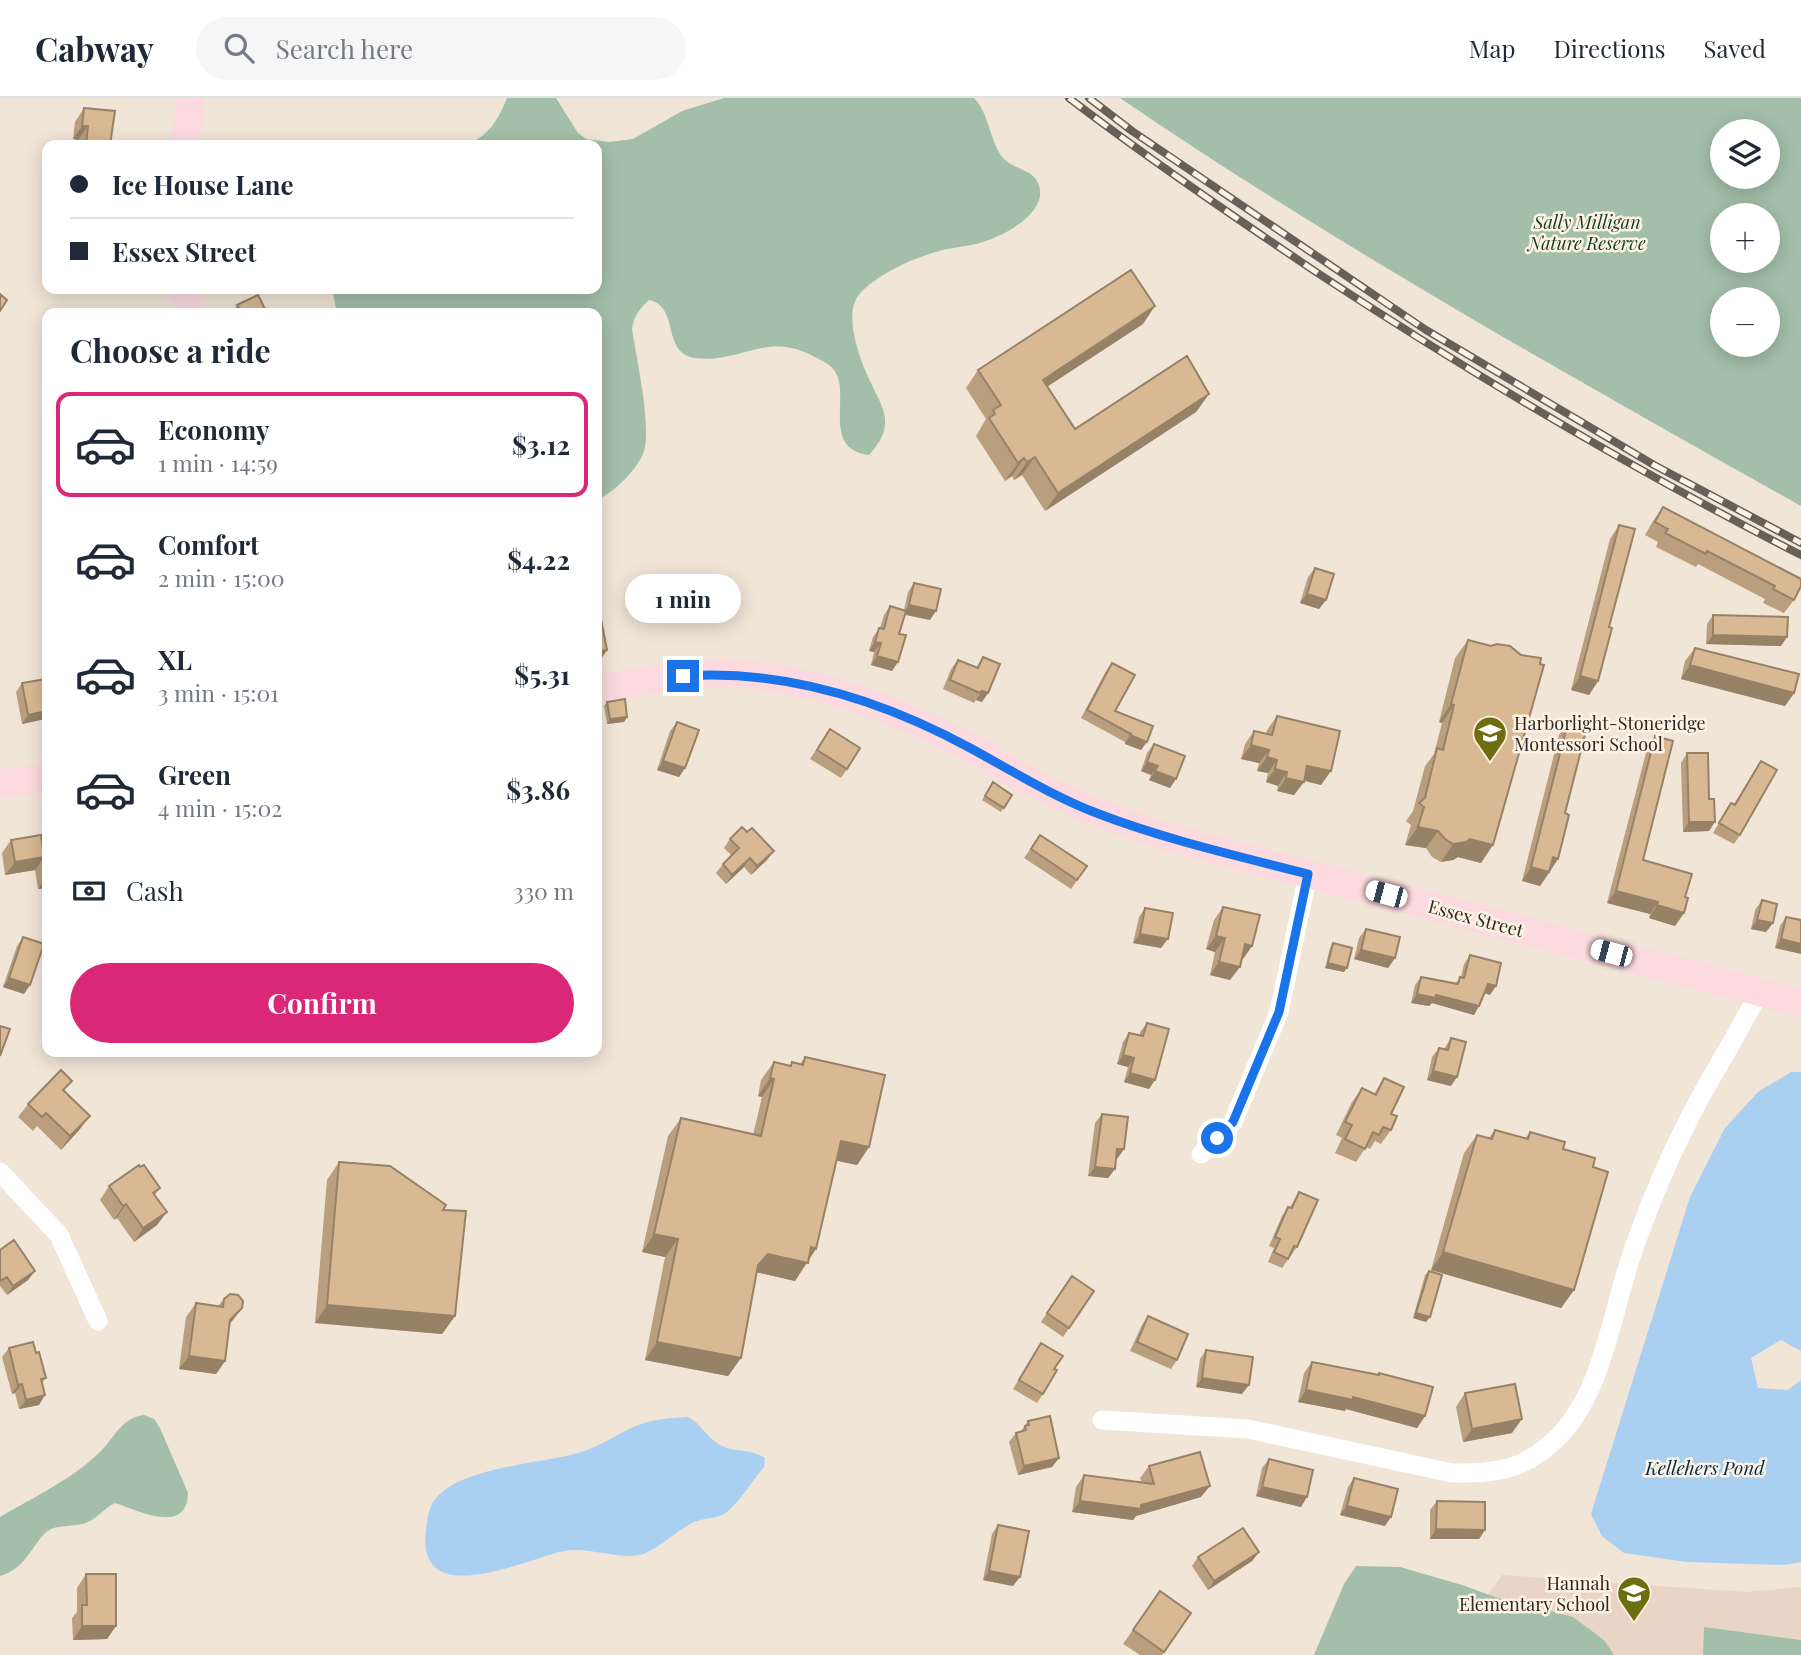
<!DOCTYPE html>
<meta charset="utf-8">
<style>
:root{--surface:#fff;--page:#f6f6f7;--text:#1f2937;--muted:#747a83;--line:#e0e1e3;--accent:#db2777}
body{margin:0;font-family:"Playfair Display",serif;background:var(--page);color:var(--text);height:100vh;display:flex;flex-direction:column;font-size:26px;white-space:nowrap}
*{box-sizing:border-box;margin:0}
p{font-size:23px;color:var(--muted)}
.icon{flex:none;width:38px;height:38px;fill:none;stroke:currentColor;stroke-width:2;stroke-linecap:round;stroke-linejoin:round}
.map{position:relative;flex:1;overflow:hidden}
.drawer{position:absolute;left:42px;top:210px;width:560px;height:749px;display:flex;flex-direction:column;background:var(--surface);border-radius:14px;box-shadow:0 4px 18px #0003}
.drawer>*{flex:none}
.hud{position:absolute;left:42px;top:42px;width:560px;height:154px;border-radius:14px;box-shadow:0 4px 18px #0003;display:grid;align-content:center;height:154px;padding:0 28px;background:var(--surface)}
.controls{position:absolute;left:1710px;top:21px;display:grid;gap:14px}
.controls a{display:grid;place-items:center;width:70px;height:70px;border-radius:50%;background:var(--surface);box-shadow:0 4px 18px #0003;font-size:35px}
.end{position:absolute;width:32px;height:32px;margin:-16px;border:9px solid #1a73e8;background:#fff;box-shadow:0 0 0 4px #fff}
.from{border-radius:50%}
.bubble{position:absolute;height:49px;border-radius:24px;background:var(--surface);box-shadow:0 4px 18px #0003;font-size:23px;font-weight:700;line-height:49px;text-align:center}
.car{position:absolute;width:21px;height:42px;margin:-21px -10px;border-radius:9px;box-shadow:0 0 5px 2px #0007;background:linear-gradient(#fff 24%,#345 0 40%,#fff 0 76%,#345 0 86%,#fff 0)}
.hud b{display:flex;align-items:center;gap:24px;height:66px;font-size:26px}
.hud b+b{border-top:2px solid var(--line)}
.hud i{width:18px;height:18px;background:var(--text)}
ul{padding:0;list-style:none}
li{display:flex;align-items:center;gap:21px;height:105px;margin:0 14px 10px;padding:0 14px;border:4px solid transparent;border-radius:14px}
li div{flex:1}
li b{display:block;font-size:26px}
li em{font-style:normal;font-weight:700}
li.current{border-color:var(--accent)}
li>.icon{width:63px;height:63px;stroke-width:1.5}
h2{padding:0 28px;font-size:32px;line-height:84px}
.pay{display:flex;align-items:center;gap:18px;height:77px;padding:0 28px;font-size:26px}
.pay p{margin-inline-start:auto}
.primary-button{display:flex;gap:14px;margin-top:auto;padding:14px 28px}
.primary-button a{flex:1;height:80px;border-radius:42px;background:var(--accent);color:#fff;font-size:28px;font-weight:700;line-height:80px;text-align:center}
header{display:flex;align-items:center;gap:42px;box-sizing:border-box;height:98px;padding:0 35px;background:var(--surface);border-bottom:2px solid var(--line)}
header strong{font-size:33px}
nav{display:flex;gap:38px;margin-inline-start:auto;font-size:24px}
.search{width:490px;height:63px;background:var(--page);display:flex;align-items:center;gap:18px;box-sizing:border-box;padding:0 24px;border-radius:38px;color:var(--muted);font-size:26px}
.map>svg:first-child{display:block}
.education{fill:#e8d5c6}
.green{fill:#a3bfa9;fill-rule:evenodd}
.water{fill:#aad0f1}
.lines{fill:none;stroke-linecap:round;stroke-linejoin:round}
.street{stroke:#fff;stroke-width:19}
.secondary{stroke:#fcdae0;stroke-width:28}
.rail-casing{stroke:#676059;stroke-width:8}
.rail{stroke:#fef2e4;stroke-width:5;stroke-dasharray:16;stroke-linecap:butt}
.wall{fill:#ba9f7e}
.shaded-wall{fill:#978267}
.building{fill:#d8b993;stroke:#978267;stroke-width:2}
.route{stroke:#1a73e8;stroke-width:9}
.labels{text-anchor:middle;dominant-baseline:central;stroke-width:5;stroke-linejoin:round;paint-order:stroke}
.park-label{font-size:18px;font-style:italic;fill:#103f21;stroke:#fef2e4}
.poi-label{font-size:18px;fill:#2e2924;stroke:#fef2e4;text-anchor:start}
.street-label{font-size:18px;fill:#2e2924;stroke:#fef2e4}
.water-label{font-size:19px;font-style:italic;fill:#012e4d;stroke:#fef2e4}
</style>
<header>
<strong>Cabway</strong>
<div class="search"><svg class="icon" aria-label="search" viewBox="0 0 24 24"><circle cx="10" cy="10" r="6"/><path d="M15 15l6 6"/></svg>Search here</div>
<nav><a>Map</a><a>Directions</a><a>Saved</a></nav>
</header>
<div class="map">
<svg width="1801" height="1557" viewBox="0 0 1801 1557">
<rect width="100%" height="100%" fill="#f1e5d7"/>
<path class="education" d="M 1502,1477 L 1746,1494 L 1801,1489 L 1801,1557 L 1444,1557 Z"/>
<path class="green" d="M 507,0 L 556,0 L 578,35 L 586,41 L 609,44 L 633,41 L 682,13 L 724,0 L 974,0 C 990,16 990,46 1004,61 C 1015,72 1032,71 1038,85 C 1051,113 1004,138 983,144 C 967,149 951,149 936,154 C 913,160 872,179 858,198 C 843,219 861,265 871,285 C 876,297 886,311 885,325 C 885,337 877,348 869,357 C 820,351 852,295 834,272 C 829,265 818,261 811,257 C 765,234 739,266 695,260 C 661,255 680,208 649,202 C 639,211 634,218 632,231 C 636,259 653,332 643,356 C 635,374 614,394 597,402 L 597,215 L 337,215 L 332,191 L 597,191 L 597,47 L 464,47 C 488,40 498,22 507,0 Z
M 1120,0 L 1801,0 L 1801,408 C 1570,278 1338,149 1120,0 ZM 1768,33 L 1768,79 L 1722,79 L 1722,33 ZM 1722,117 L 1768,117 L 1768,163 L 1722,163 ZM 1768,201 L 1768,247 L 1722,247 L 1722,201 Z
M 144,1317 L 154,1321 L 160,1330 L 188,1395 C 187,1438 137,1412 115,1405 C 104,1410 99,1419 88,1424 C 77,1429 59,1427 51,1431 C 33,1441 29,1470 0,1478 L 0,1419 C 34,1399 71,1382 100,1354 C 115,1339 121,1320 144,1317 Z
M 1356,1468 L 1400,1469 L 1462,1487 L 1498,1500 L 1573,1519 L 1604,1542 L 1614,1557 L 1314,1557 L 1344,1486 Z
M 1704,1529 L 1801,1542 L 1801,1557 L 1703,1557 Z"/>
<path class="water" d="M 1791,974 L 1801,974 L 1801,1253 L 1781,1242 L 1751,1260 L 1758,1290 L 1788,1292 L 1801,1282 L 1801,1464 L 1784,1467 L 1687,1464 L 1624,1455 L 1602,1438 L 1591,1416 L 1690,1099 L 1725,1030 L 1758,994 Z
M 688,1319 C 702,1326 707,1341 722,1348 C 737,1355 749,1350 765,1360 L 764,1369 C 752,1383 741,1402 727,1414 C 717,1422 703,1419 692,1425 C 675,1434 661,1449 643,1456 C 623,1463 588,1448 564,1453 C 534,1460 463,1491 437,1471 C 425,1462 424,1445 426,1432 C 427,1423 428,1414 432,1406 C 453,1369 541,1366 578,1355 C 600,1349 620,1334 641,1326 C 656,1321 672,1320 688,1319 Z"/>
<g class="lines">
<path class="street" d="M 1201,1056 L 1233,1024 L 1279,914 L 1308,776
M 0,1074 L 59,1137 L 98,1223
M 1102,1322 L 1248,1331 L 1452,1375 C 1500,1376 1528,1371 1562,1335 C 1605,1287 1613,1207 1635,1147 C 1655,1091 1680,1034 1710,982 C 1727,953 1744,924 1759,894"/>
<path class="secondary" d="M 185,47 L 191,0
M 182,191 L 190,215
M 597,591 C 642,583 688,574 734,576 C 816,580 897,612 970,650 C 1000,665 1027,684 1058,698 C 1093,715 1130,726 1167,739 L 1801,905
M 0,686 L 47,679"/>
<g class="rail-casing">
<path id="rail" d="M 1069,0 C 1149,61 1233,118 1316,174 C 1473,277 1634,372 1801,457
M 1089,0 L 1132,33 L 1426,232 L 1654,367 L 1801,445"/>
</g>
<use href="#rail" class="rail"/>
</g>
<path class="wall" d="M 84,10 L 110,47 L 78,47 L 78,42 L 73,41 L 75,24 Z
M 237,207 L 267,215 L 232,215 Z
M 1143,226 L 1047,288 L 1075,331 L 1209,296 L 1196,314 L 1045,413 L 1022,377 L 1014,382 L 1012,378 L 1005,383 L 976,338 L 986,321 L 966,290 L 978,272 Z
M 1663,409 L 1794,502 L 1784,515 L 1763,505 L 1765,501 L 1698,466 L 1696,469 L 1656,449 L 1658,444 L 1645,437 L 1653,423 Z
M 1619,427 L 1598,583 L 1589,597 L 1571,592 L 1610,441 Z
M 1315,470 L 1326,502 L 1319,511 L 1300,505 L 1308,479 Z
M 914,485 L 930,522 L 905,517 L 899,536 L 892,573 L 871,567 L 874,554 L 869,553 L 873,539 L 880,530 L 884,517 L 890,508 L 904,512 L 908,494 Z
M 1713,517 L 1781,548 L 1706,546 L 1707,526 Z
M 1468,542 L 1481,765 L 1458,759 L 1453,762 L 1441,764 L 1432,759 L 1426,750 L 1405,747 L 1411,727 L 1406,723 L 1413,713 L 1425,668 L 1434,656 L 1442,625 L 1439,624 L 1455,560 Z
M 1695,550 L 1794,595 L 1785,608 L 1681,581 L 1685,563 Z
M 983,559 L 982,604 L 976,602 L 974,605 L 943,591 L 951,571 L 958,562 L 976,570 Z
M 1112,565 L 1115,613 L 1153,628 L 1141,652 L 1125,646 L 1125,644 L 1081,620 L 1106,573 Z
M 22,585 L 45,621 L 22,626 L 16,594 Z
M 607,604 L 627,619 L 624,624 L 607,626 L 604,608 Z
M 1277,618 L 1321,687 L 1304,683 L 1294,697 L 1277,693 L 1278,688 L 1266,684 L 1268,675 L 1257,673 L 1259,665 L 1241,661 L 1245,646 L 1254,633 L 1266,636 L 1267,632 Z
M 677,624 L 685,670 L 679,679 L 657,672 L 670,633 Z
M 1568,624 L 1565,715 L 1558,761 L 1540,788 L 1522,783 L 1559,637 Z
M 830,631 L 847,671 L 841,680 L 810,661 Z
M 1655,638 L 1643,762 L 1684,815 L 1675,828 L 1649,820 L 1650,816 L 1607,805 L 1647,651 Z
M 1154,646 L 1170,690 L 1149,682 L 1151,677 L 1141,673 L 1147,655 Z
M 1687,655 L 1709,733 L 1683,734 L 1681,665 Z
M 1761,663 L 1740,737 L 1734,746 L 1713,735 L 1731,705 L 1734,706 Z
M 993,684 L 1012,697 L 1001,714 L 982,702 Z
M 1040,737 L 1087,768 L 1071,791 L 1024,760 Z
M 730,741 L 767,762 L 751,777 L 744,769 L 726,786 L 716,775 L 723,766 L 732,758 L 724,750 Z
M 11,742 L 42,747 L 47,747 L 47,790 L 38,791 L 35,772 L 5,777 L 2,755 Z
M 1762,802 L 1773,825 L 1766,834 L 1751,831 L 1755,812 Z
M 1223,809 L 1252,848 L 1243,861 L 1242,861 L 1230,882 L 1210,877 L 1215,854 L 1206,851 L 1214,822 Z
M 1145,810 L 1161,850 L 1133,845 L 1139,819 Z
M 1786,819 L 1801,822 L 1775,850 L 1780,828 Z
M 1366,831 L 1395,860 L 1388,870 L 1354,861 L 1359,840 Z
M 23,839 L 24,896 L 3,889 L 17,848 Z
M 1333,845 L 1344,874 L 1325,870 L 1330,850 Z
M 1470,857 L 1490,897 L 1484,895 L 1474,917 L 1432,905 L 1429,908 L 1411,905 L 1415,887 L 1421,879 L 1455,886 L 1461,879 L 1464,866 Z
M 1147,925 L 1149,991 L 1124,984 L 1128,969 L 1117,966 L 1123,944 L 1129,935 L 1140,937 L 1140,934 Z
M 1451,940 L 1451,988 L 1427,982 L 1432,959 L 1439,950 L 1444,951 Z
M 805,959 L 869,1049 L 857,1067 L 836,1062 L 808,1162 L 795,1183 L 757,1174 L 741,1260 L 728,1278 L 645,1262 L 665,1159 L 642,1154 L 668,1038 L 681,1020 L 753,1037 L 762,999 L 758,998 L 761,982 L 774,964 L 790,968 L 792,964 L 800,966 Z
M 1384,980 L 1391,1016 L 1391,1032 L 1381,1046 L 1375,1043 L 1370,1051 L 1366,1049 L 1356,1064 L 1335,1055 L 1342,1040 L 1336,1037 L 1352,1004 L 1362,990 L 1374,996 Z
M 65,994 L 80,1031 L 61,1052 L 37,1028 L 33,1033 L 18,1019 L 28,1006 Z
M 1102,1016 L 1124,1051 L 1117,1061 L 1116,1060 L 1115,1071 L 1108,1080 L 1088,1078 L 1095,1025 Z
M 1495,1032 L 1525,1041 L 1530,1034 L 1563,1051 L 1593,1069 L 1574,1192 L 1561,1210 L 1431,1172 L 1464,1055 L 1477,1037 L 1489,1040 Z
M 339,1064 L 443,1112 L 455,1218 L 442,1236 L 315,1225 L 327,1082 Z
M 109,1088 L 160,1090 L 155,1097 L 157,1127 L 134,1144 L 117,1120 L 114,1122 L 100,1102 Z
M 1299,1094 L 1297,1149 L 1282,1170 L 1268,1164 L 1274,1150 L 1269,1148 L 1282,1118 L 1288,1109 L 1290,1109 Z
M 0,1152 L 35,1173 L 28,1182 L 7,1197 L 0,1188 Z
M 1429,1173 L 1426,1224 L 1413,1220 L 1425,1177 Z
M 1072,1178 L 1094,1193 L 1063,1239 L 1041,1224 Z
M 224,1201 L 242,1210 L 229,1227 L 225,1263 L 216,1276 L 179,1271 L 186,1219 L 196,1205 L 218,1208 Z
M 1148,1218 L 1177,1262 L 1171,1271 L 1130,1253 L 1142,1227 Z
M 1041,1245 L 1054,1271 L 1043,1296 L 1037,1305 L 1013,1291 Z
M 9,1250 L 36,1255 L 46,1280 L 42,1285 L 39,1307 L 19,1311 L 15,1295 L 12,1296 L 2,1259 Z
M 1206,1252 L 1242,1296 L 1196,1289 L 1200,1261 Z
M 1312,1264 L 1378,1277 L 1379,1275 L 1425,1318 L 1417,1330 L 1346,1311 L 1345,1313 L 1298,1304 L 1304,1275 Z
M 1465,1295 L 1512,1335 L 1463,1344 L 1456,1309 Z
M 1028,1323 L 1059,1360 L 1052,1369 L 1018,1377 L 1009,1344 L 1016,1335 L 1021,1333 Z
M 1269,1361 L 1301,1409 L 1256,1398 L 1262,1370 Z
M 1149,1368 L 1201,1399 L 1136,1418 L 1133,1422 L 1072,1414 L 1076,1389 L 1084,1377 L 1142,1385 L 1140,1380 Z
M 1354,1380 L 1385,1428 L 1340,1417 L 1348,1389 Z
M 1437,1403 L 1485,1432 L 1479,1441 L 1430,1441 L 1430,1412 Z
M 998,1427 L 1013,1488 L 983,1482 L 992,1436 Z
M 1259,1454 L 1252,1463 L 1208,1492 L 1192,1468 L 1198,1459 Z
M 86,1476 L 116,1528 L 107,1541 L 73,1542 L 72,1520 L 77,1514 L 77,1490 Z
M 1160,1493 L 1191,1515 L 1162,1557 L 1140,1557 L 1123,1546 Z"/>
<path class="shaded-wall" d="M 82,28 L 88,28 L 78,42 L 73,41 Z
M 1155,208 L 1143,226 L 1030,300 L 1043,282 Z
M 1209,296 L 1196,314 L 1045,413 L 1058,395 Z
M 1035,359 L 1022,377 L 1014,382 L 1027,364 Z
M 1024,360 L 1012,378 L 1005,383 L 1018,365 Z
M 1307,496 L 1326,502 L 1319,511 L 1300,505 Z
M 909,507 L 936,513 L 930,522 L 903,516 Z
M 1713,537 L 1787,539 L 1781,548 L 1706,546 Z
M 875,544 L 881,545 L 874,554 L 869,553 Z
M 607,552 L 601,561 L 597,562 L 597,554 Z
M 877,558 L 898,564 L 892,573 L 871,567 Z
M 1690,567 L 1794,595 L 1785,608 L 1681,581 Z
M 1580,578 L 1598,583 L 1589,597 L 1571,592 Z
M 982,593 L 988,595 L 982,604 L 976,602 Z
M 1451,606 L 1454,607 L 1442,625 L 1439,624 Z
M 47,613 L 47,618 L 45,621 L 22,626 L 28,617 Z
M 627,619 L 624,624 L 607,626 L 610,621 Z
M 1130,637 L 1147,644 L 1141,652 L 1125,646 Z
M 1251,647 L 1269,652 L 1259,665 L 1241,661 Z
M 1267,659 L 1277,662 L 1268,675 L 1257,673 Z
M 663,663 L 685,670 L 679,679 L 657,672 Z
M 1147,664 L 1158,668 L 1151,677 L 1141,673 Z
M 1307,668 L 1331,673 L 1321,687 L 1298,681 Z
M 1275,671 L 1287,674 L 1278,688 L 1266,684 Z
M 1155,673 L 1176,681 L 1170,690 L 1149,682 Z
M 1286,680 L 1304,684 L 1294,697 L 1277,693 Z
M 1689,724 L 1715,724 L 1709,733 L 1683,734 Z
M 1418,729 L 1438,733 L 1426,750 L 1405,747 Z
M 1470,741 L 1493,747 L 1481,765 L 1458,759 L 1453,762 L 1441,764 L 1453,746 Z
M 774,753 L 767,762 L 751,777 L 757,768 Z
M 44,759 L 35,772 L 5,777 L 15,764 Z
M 1553,759 L 1558,761 L 1540,788 L 1522,783 L 1531,769 Z
M 750,760 L 744,769 L 726,786 L 732,777 Z
M 47,778 L 47,790 L 38,791 Z
M 1616,793 L 1658,804 L 1650,816 L 1607,805 Z
M 1657,807 L 1684,815 L 1675,828 L 1649,820 Z
M 1757,822 L 1773,825 L 1766,834 L 1751,831 Z
M 1140,836 L 1168,841 L 1161,850 L 1133,845 Z
M 1216,838 L 1225,840 L 1215,854 L 1206,851 Z
M 1781,841 L 1801,846 L 1801,856 L 1775,850 Z
M 1245,846 L 1252,848 L 1243,861 L 1236,859 Z
M 1361,852 L 1395,860 L 1388,870 L 1354,861 Z
M 1219,864 L 1240,869 L 1230,882 L 1210,877 Z
M 1328,865 L 1347,870 L 1344,874 L 1325,870 Z
M 9,880 L 30,887 L 24,896 L 3,889 Z
M 1488,886 L 1496,888 L 1490,897 L 1482,894 Z
M 1417,896 L 1436,897 L 1479,908 L 1474,917 L 1432,905 L 1429,908 L 1411,905 Z
M 1123,957 L 1134,960 L 1128,969 L 1117,966 Z
M 1433,973 L 1457,979 L 1451,988 L 1427,982 Z
M 1130,975 L 1155,982 L 1149,991 L 1124,984 Z
M 770,980 L 774,981 L 762,999 L 758,998 Z
M 90,1018 L 80,1031 L 61,1052 L 70,1038 Z
M 841,1043 L 869,1049 L 857,1067 L 828,1061 Z
M 1117,1051 L 1124,1051 L 1117,1061 L 1111,1060 Z
M 1095,1069 L 1115,1071 L 1108,1080 L 1088,1078 Z
M 126,1106 L 117,1120 L 114,1122 L 123,1108 Z
M 167,1114 L 157,1127 L 134,1144 L 143,1130 Z
M 654,1136 L 678,1141 L 665,1159 L 642,1154 Z
M 811,1149 L 816,1151 L 795,1183 L 755,1174 L 758,1167 L 768,1156 Z
M 1443,1154 L 1574,1192 L 1561,1210 L 1431,1172 Z
M 35,1173 L 28,1182 L 7,1197 L 13,1188 Z
M 327,1207 L 455,1218 L 442,1236 L 315,1225 Z
M 242,1210 L 232,1223 L 220,1236 L 230,1222 Z
M 1416,1215 L 1430,1219 L 1426,1224 L 1413,1220 Z
M 657,1244 L 741,1260 L 728,1278 L 645,1262 Z
M 189,1258 L 225,1263 L 216,1276 L 179,1271 Z
M 1202,1280 L 1249,1287 L 1242,1296 L 1196,1289 Z
M 22,1286 L 15,1295 L 12,1296 L 18,1287 Z
M 1306,1292 L 1353,1299 L 1425,1318 L 1417,1330 L 1346,1311 L 1345,1313 L 1298,1304 Z
M 45,1297 L 39,1307 L 19,1311 L 26,1302 Z
M 1522,1321 L 1512,1335 L 1463,1344 L 1472,1331 Z
M 1059,1360 L 1052,1369 L 1018,1377 L 1024,1368 Z
M 1210,1388 L 1201,1399 L 1136,1418 L 1133,1422 L 1072,1414 L 1080,1403 L 1141,1407 Z
M 1262,1389 L 1307,1399 L 1301,1409 L 1256,1398 Z
M 1347,1408 L 1391,1419 L 1385,1428 L 1340,1417 Z
M 1436,1431 L 1485,1432 L 1479,1441 L 1430,1441 Z
M 1259,1454 L 1252,1463 L 1208,1492 L 1214,1483 Z
M 989,1473 L 1020,1479 L 1013,1488 L 983,1482 Z
M 82,1528 L 116,1528 L 107,1541 L 73,1542 Z"/>
<path class="building" d="M 84,10 L 115,13 L 110,47 L 86,47 L 88,28 L 82,28 Z
M 260,44 L 261,47 L 239,47 Z
M 1131,172 L 1155,208 L 1043,282 L 1075,331 L 1187,258 L 1209,296 L 1058,395 L 1035,359 L 1027,364 L 1024,360 L 1018,365 L 989,320 L 995,316 L 993,312 L 1001,307 L 978,272 Z
M 0,196 L 7,202 L 0,213 Z
M 258,197 L 267,215 L 242,215 L 237,207 Z
M 1663,409 L 1801,481 L 1801,488 L 1794,502 L 1773,491 L 1775,488 L 1707,453 L 1706,456 L 1665,435 L 1668,431 L 1655,424 Z
M 1619,427 L 1635,431 L 1609,529 L 1612,530 L 1598,583 L 1580,578 Z
M 1315,470 L 1334,476 L 1326,502 L 1307,496 Z
M 914,485 L 941,491 L 936,513 L 909,507 Z
M 890,508 L 906,513 L 899,536 L 906,537 L 898,564 L 877,558 L 881,545 L 875,544 L 879,530 L 884,531 Z
M 597,511 L 599,511 L 607,552 L 597,554 Z
M 1713,517 L 1788,519 L 1787,539 L 1713,537 Z
M 1468,542 L 1491,548 L 1497,546 L 1510,548 L 1521,557 L 1541,560 L 1540,566 L 1544,567 L 1493,747 L 1470,741 L 1466,744 L 1453,746 L 1445,741 L 1438,733 L 1418,729 L 1424,709 L 1419,705 L 1425,700 L 1437,650 L 1443,652 L 1454,607 L 1451,606 Z
M 1695,550 L 1799,576 L 1794,595 L 1690,567 Z
M 983,559 L 1000,566 L 988,595 L 982,593 L 980,595 L 950,582 L 958,562 L 978,570 Z
M 1112,565 L 1135,577 L 1115,613 L 1153,628 L 1147,644 L 1130,637 L 1131,636 L 1087,612 Z
M 46,581 L 47,589 L 47,613 L 28,617 L 22,585 Z
M 625,601 L 627,619 L 610,621 L 607,604 Z
M 597,613 L 601,613 L 598,647 L 597,647 Z
M 1277,618 L 1340,633 L 1331,673 L 1307,668 L 1304,684 L 1286,680 L 1287,674 L 1275,671 L 1277,662 L 1267,659 L 1269,652 L 1251,647 L 1254,633 L 1272,637 Z
M 677,624 L 699,632 L 685,670 L 663,663 Z
M 1568,624 L 1587,629 L 1565,715 L 1569,717 L 1558,761 L 1553,759 L 1549,774 L 1531,769 Z
M 830,631 L 860,650 L 847,671 L 817,652 Z
M 1655,638 L 1673,643 L 1643,762 L 1692,776 L 1685,799 L 1688,800 L 1684,815 L 1657,807 L 1658,804 L 1616,793 Z
M 1154,646 L 1185,658 L 1176,681 L 1155,673 L 1158,668 L 1147,664 Z
M 1687,655 L 1708,655 L 1709,701 L 1714,701 L 1715,724 L 1689,724 Z
M 1761,663 L 1777,672 L 1740,737 L 1719,725 L 1731,705 L 1735,707 Z
M 993,684 L 1012,697 L 1004,710 L 985,698 Z
M 742,729 L 747,734 L 752,730 L 774,753 L 757,768 L 750,760 L 732,777 L 723,766 L 739,750 L 730,741 Z
M 41,737 L 44,759 L 15,764 L 11,742 Z
M 1040,737 L 1087,768 L 1077,782 L 1031,751 Z
M 43,747 L 47,747 L 47,776 Z
M 1762,802 L 1777,806 L 1773,825 L 1757,822 Z
M 1223,809 L 1260,817 L 1252,848 L 1245,846 L 1240,869 L 1219,864 L 1225,840 L 1216,838 Z
M 1145,810 L 1173,815 L 1168,841 L 1140,836 Z
M 1786,819 L 1801,822 L 1801,846 L 1781,841 Z
M 1366,831 L 1400,839 L 1395,860 L 1361,852 Z
M 23,839 L 44,846 L 30,887 L 9,880 Z
M 1333,845 L 1352,850 L 1347,870 L 1328,865 Z
M 1470,857 L 1501,865 L 1496,888 L 1488,886 L 1479,908 L 1436,897 L 1435,900 L 1417,896 L 1421,879 L 1458,886 L 1460,879 L 1464,880 Z
M 1147,925 L 1169,931 L 1155,982 L 1130,975 L 1134,960 L 1123,957 L 1129,935 L 1143,938 Z
M 0,928 L 10,931 L 0,958 Z
M 1451,940 L 1466,944 L 1457,979 L 1433,973 L 1439,950 L 1448,952 Z
M 805,959 L 885,977 L 869,1049 L 841,1043 L 816,1151 L 811,1149 L 808,1165 L 768,1156 L 758,1167 L 741,1260 L 657,1244 L 678,1141 L 654,1136 L 681,1020 L 761,1038 L 774,981 L 770,980 L 774,964 L 791,968 L 792,964 L 803,967 Z
M 61,972 L 72,983 L 63,992 L 90,1018 L 70,1038 L 46,1015 L 42,1019 L 28,1006 Z
M 1384,980 L 1404,989 L 1391,1016 L 1397,1018 L 1391,1032 L 1383,1029 L 1379,1037 L 1373,1034 L 1365,1051 L 1345,1041 L 1352,1027 L 1345,1024 L 1362,990 L 1376,997 Z
M 1102,1016 L 1128,1019 L 1124,1051 L 1117,1051 L 1115,1071 L 1095,1069 Z
M 1495,1032 L 1528,1041 L 1530,1034 L 1565,1044 L 1563,1051 L 1595,1060 L 1593,1069 L 1608,1074 L 1574,1192 L 1443,1154 L 1477,1037 L 1492,1041 Z
M 339,1064 L 390,1068 L 446,1107 L 443,1112 L 466,1113 L 455,1218 L 327,1207 Z
M 139,1067 L 140,1069 L 144,1067 L 160,1090 L 153,1095 L 167,1114 L 143,1130 L 126,1106 L 123,1108 L 109,1088 Z
M 1299,1094 L 1318,1102 L 1297,1149 L 1294,1148 L 1288,1161 L 1274,1154 L 1280,1141 L 1275,1139 L 1288,1109 L 1292,1110 Z
M 14,1142 L 35,1173 L 13,1188 L 7,1179 L 0,1183 L 0,1152 Z
M 1429,1173 L 1442,1177 L 1430,1219 L 1416,1215 Z
M 1072,1178 L 1094,1193 L 1069,1230 L 1047,1215 Z
M 230,1196 L 238,1197 L 243,1203 L 242,1210 L 230,1222 L 225,1263 L 189,1258 L 196,1205 L 223,1209 L 224,1201 Z
M 1148,1218 L 1188,1236 L 1177,1262 L 1137,1244 Z
M 33,1244 L 36,1255 L 39,1254 L 46,1280 L 41,1281 L 45,1297 L 26,1302 L 22,1286 L 18,1287 L 9,1250 Z
M 1041,1245 L 1063,1258 L 1054,1271 L 1057,1272 L 1043,1296 L 1019,1282 Z
M 1206,1252 L 1253,1259 L 1249,1287 L 1202,1280 Z
M 1312,1264 L 1379,1277 L 1379,1275 L 1433,1289 L 1425,1318 L 1353,1299 L 1353,1302 L 1306,1292 Z
M 1515,1286 L 1522,1321 L 1472,1331 L 1465,1295 Z
M 1050,1318 L 1059,1360 L 1024,1368 L 1016,1335 L 1026,1332 L 1025,1328 L 1029,1327 L 1028,1323 Z
M 1200,1354 L 1210,1388 L 1141,1407 L 1141,1411 L 1080,1403 L 1084,1377 L 1154,1386 L 1149,1368 Z
M 1269,1361 L 1313,1372 L 1307,1399 L 1262,1389 Z
M 1354,1380 L 1398,1391 L 1391,1419 L 1347,1408 Z
M 1437,1403 L 1485,1404 L 1485,1432 L 1436,1431 Z
M 998,1427 L 1029,1433 L 1020,1479 L 989,1473 Z
M 1243,1430 L 1259,1454 L 1214,1483 L 1198,1459 Z
M 86,1476 L 116,1476 L 116,1528 L 82,1528 L 82,1507 L 87,1507 Z
M 1160,1493 L 1191,1515 L 1164,1554 L 1133,1532 Z"/>
<g class="lines">
<path class="route" d="M 683,578 C 784,571 884,603 972,651 C 1014,674 1054,699 1099,716 C 1167,742 1238,758 1308,776 L 1279,914 L 1233,1024 L 1217,1040"/>
</g>
<defs>
<g id="school-pin" transform="scale(1.75)"><path d="M0 17L-7.5 6A9.5 9.5 0 1 1 7.5 6Z" fill="#6c6e10" stroke="#fef2e4"/><path d="M0-5L7-2L0 1L-7-2ZM-4 1L0 2.5L4 1V4Q0 6-4 4Z" fill="#fff"/></g>
</defs>
<g fill-rule="evenodd">
<use href="#school-pin" x="1490" y="635"/>
<use href="#school-pin" x="1634" y="1495"/>
</g>
<g class="labels">
<g class="park-label">
<text x="1587" y="124">Sally Milligan<tspan x="1587" dy="21">Nature Reserve</tspan></text>
</g>
<g class="poi-label">
<text x="1514" y="625">Harborlight-Stoneridge<tspan x="1514" dy="21">Montessori School</tspan></text>
<text x="1610" y="1485" text-anchor="end">Hannah<tspan x="1610" dy="21">Elementary School</tspan></text>
</g>
<g class="street-label">
<text transform="translate(1476 820) rotate(15)">Essex Street</text>
</g>
<g class="water-label">
<text x="1705" y="1369">Kellehers Pond</text>
</g>
</g>
</svg>
<div class="controls">
<a><svg class="icon" aria-label="layers" viewBox="0 0 24 24"><path d="M12 4l9 5-9 5-9-5zM3 14l9 5 9-5"/></svg></a>
<a>+</a>
<a>−</a>
</div>
<i class="end from" style="left:1217px;top:1040px"></i>
<i class="end" style="left:683px;top:578px"></i>
<div class="bubble" style="left:625px;top:476px;width:116px">1 min</div>
<i class="car" style="left:1386px;top:796px;rotate:285deg"></i>
<i class="car" style="left:1611px;top:855px;rotate:285deg"></i>
<div class="hud">
<b><i class="from"></i>Ice House Lane</b>
<b><i></i>Essex Street</b>
</div>
<section class="drawer">
<h2>Choose a ride</h2>
<ul>
<li class="current"><svg class="icon" aria-label="car" viewBox="0 0 24 24"><path d="M5 17H2v-5l4-1 3-4h7l3 4 3 1v5h-3M9 17h6M6 11h13"/><circle cx="7" cy="17" r="2"/><circle cx="17" cy="17" r="2"/></svg><div><b>Economy</b><p>1 min · 14:59</p></div><em>$3.12</em></li>
<li><svg class="icon" aria-label="car" viewBox="0 0 24 24"><path d="M5 17H2v-5l4-1 3-4h7l3 4 3 1v5h-3M9 17h6M6 11h13"/><circle cx="7" cy="17" r="2"/><circle cx="17" cy="17" r="2"/></svg><div><b>Comfort</b><p>2 min · 15:00</p></div><em>$4.22</em></li>
<li><svg class="icon" aria-label="car" viewBox="0 0 24 24"><path d="M5 17H2v-5l4-1 3-4h7l3 4 3 1v5h-3M9 17h6M6 11h13"/><circle cx="7" cy="17" r="2"/><circle cx="17" cy="17" r="2"/></svg><div><b>XL</b><p>3 min · 15:01</p></div><em>$5.31</em></li>
<li><svg class="icon" aria-label="car" viewBox="0 0 24 24"><path d="M5 17H2v-5l4-1 3-4h7l3 4 3 1v5h-3M9 17h6M6 11h13"/><circle cx="7" cy="17" r="2"/><circle cx="17" cy="17" r="2"/></svg><div><b>Green</b><p>4 min · 15:02</p></div><em>$3.86</em></li>
</ul>
<div class="pay"><svg class="icon" aria-label="cash" viewBox="0 0 24 24"><path d="M3 7h18v10H3z"/><circle cx="12" cy="12" r="2"/></svg>Cash<p>330 m</p></div>
<div class="primary-button"><a>Confirm</a></div>
</section>
</div>
